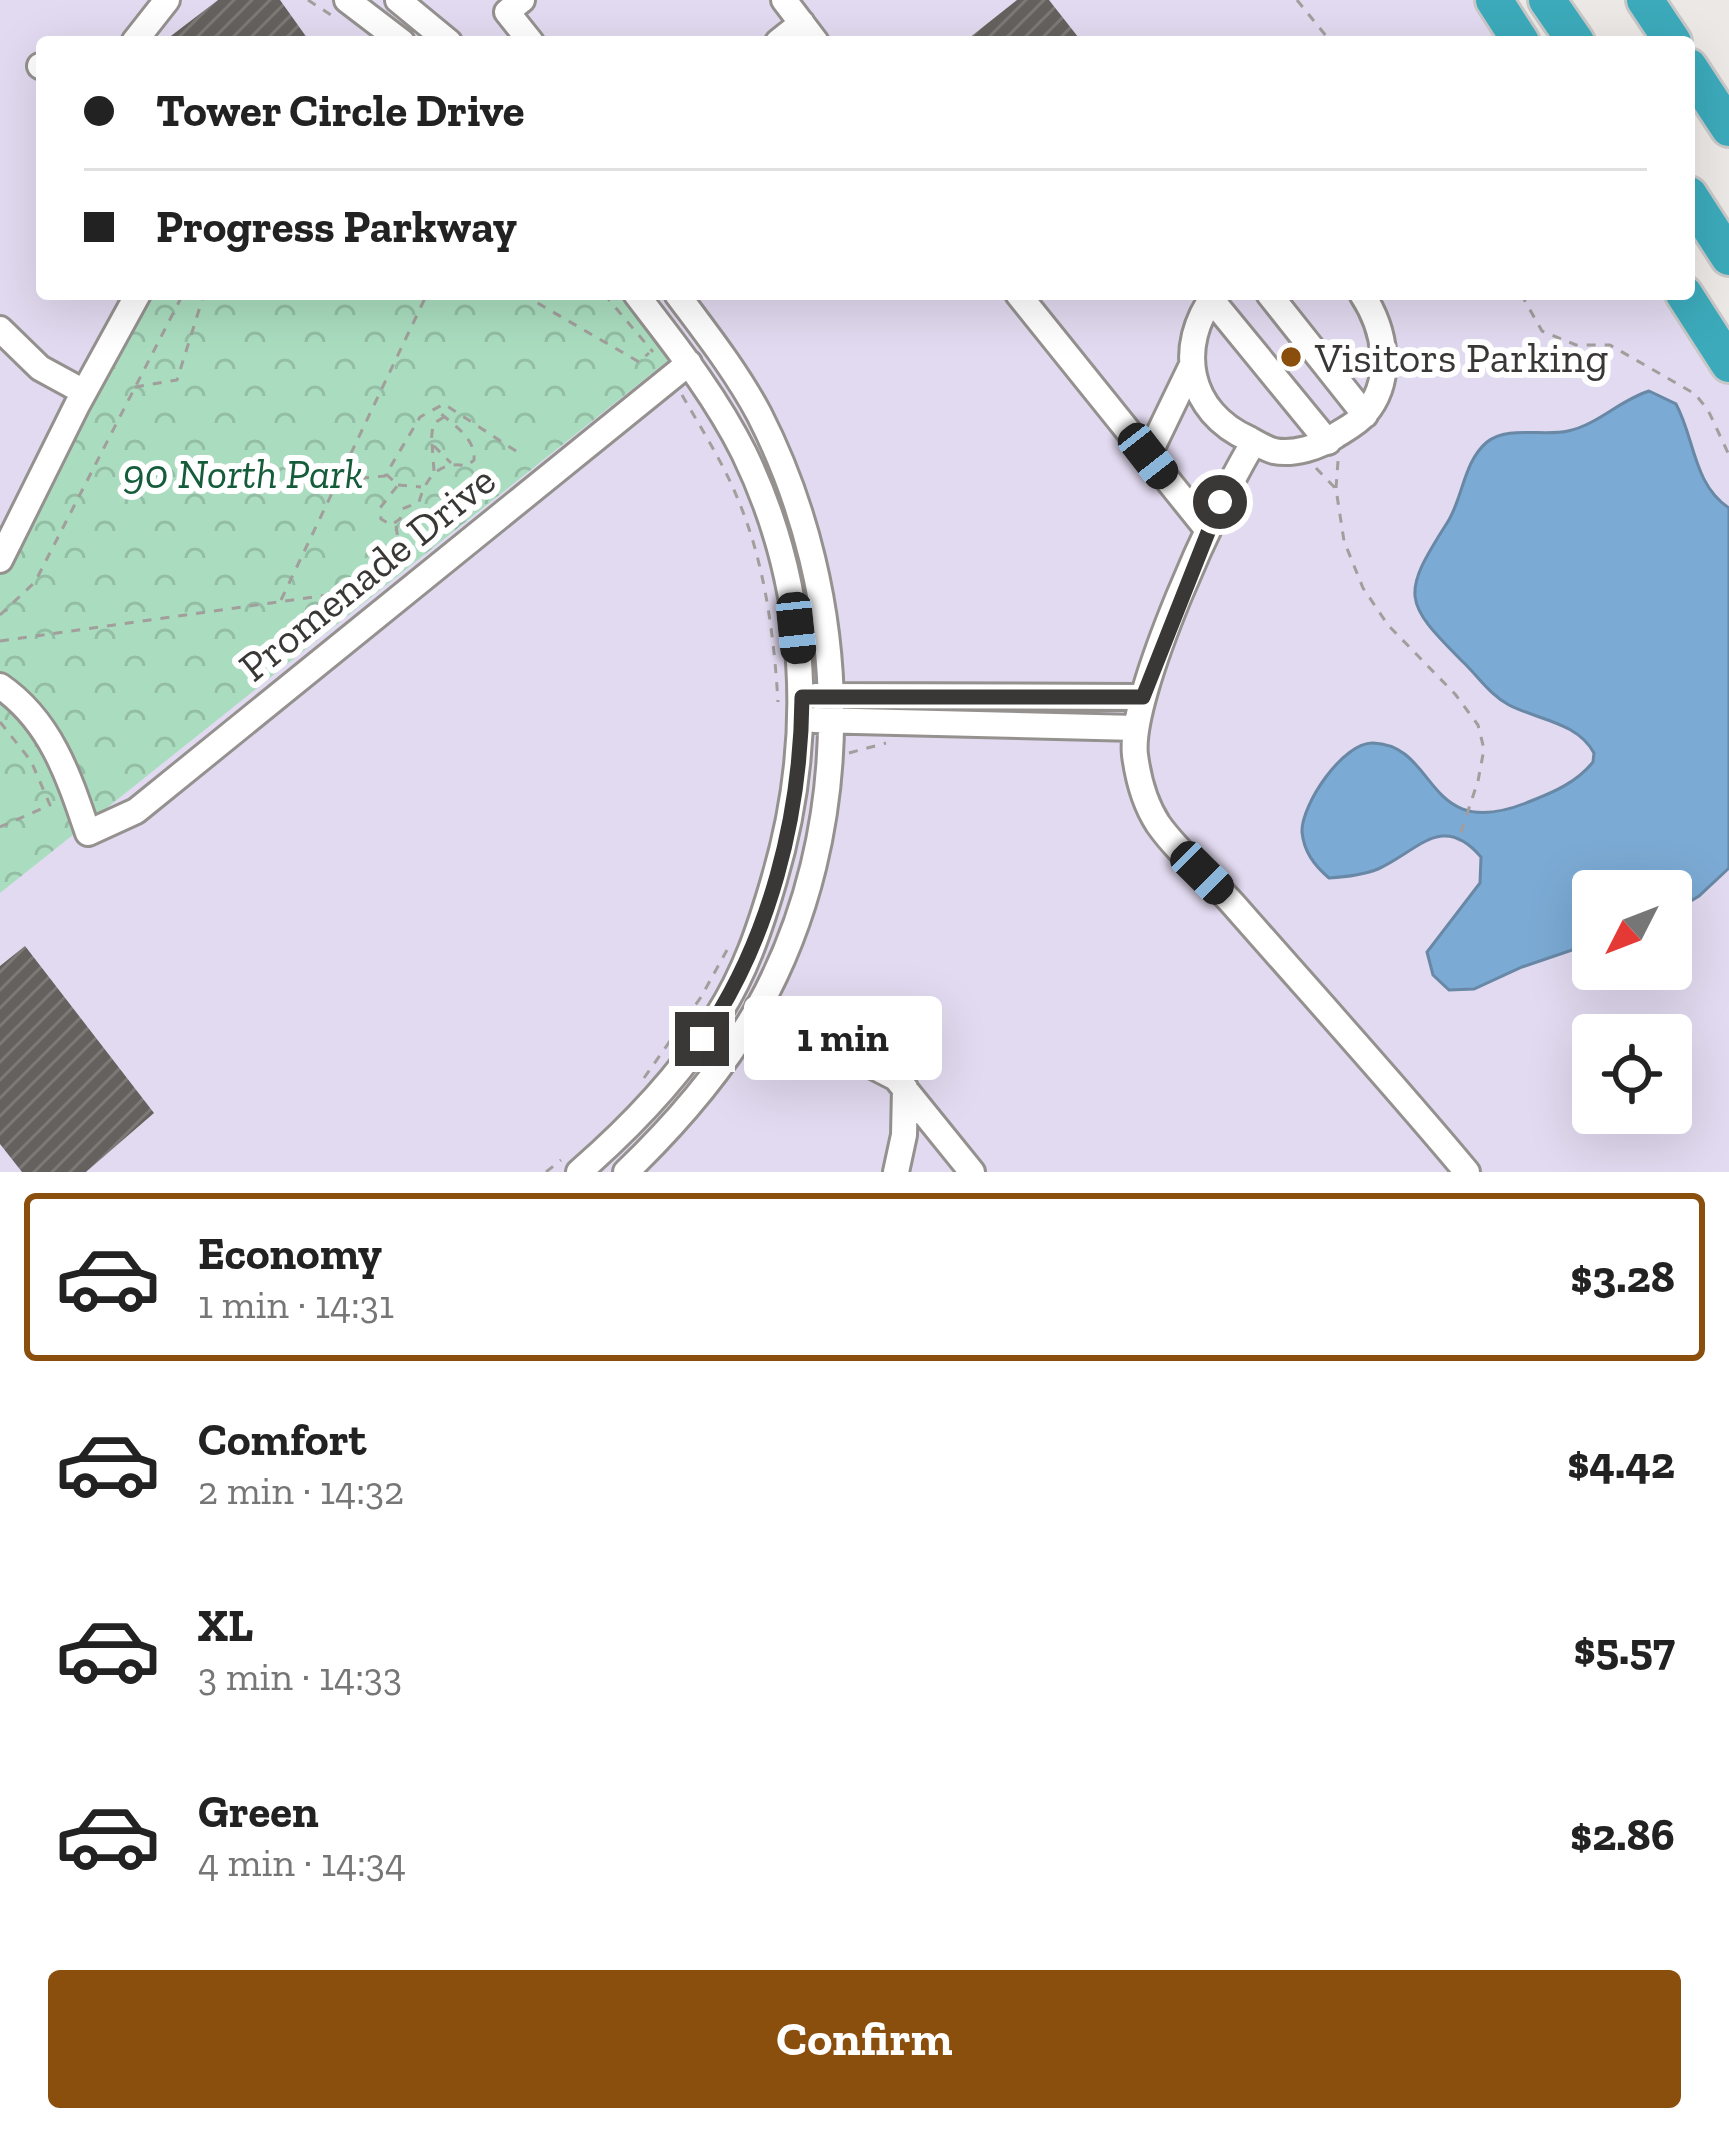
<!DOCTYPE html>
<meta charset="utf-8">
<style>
:root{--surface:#fff;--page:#f6f6f6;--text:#222;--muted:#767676;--line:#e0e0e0;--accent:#8b4f0d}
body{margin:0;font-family:"Zilla Slab",serif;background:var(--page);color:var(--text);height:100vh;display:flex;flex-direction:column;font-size:45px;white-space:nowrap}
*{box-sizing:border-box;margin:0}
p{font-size:39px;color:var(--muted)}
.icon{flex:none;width:66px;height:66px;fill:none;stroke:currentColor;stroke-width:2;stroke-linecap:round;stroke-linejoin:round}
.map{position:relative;height:1172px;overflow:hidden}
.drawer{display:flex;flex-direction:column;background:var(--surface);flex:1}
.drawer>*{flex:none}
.banner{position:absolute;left:36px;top:36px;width:1659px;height:264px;border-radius:12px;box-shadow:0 12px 48px #0002;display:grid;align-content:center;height:264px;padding:0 48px;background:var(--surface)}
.needle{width:78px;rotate:228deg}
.buttons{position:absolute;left:1572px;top:870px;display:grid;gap:24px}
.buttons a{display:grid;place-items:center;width:120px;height:120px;border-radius:12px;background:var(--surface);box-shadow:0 12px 48px #0002;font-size:60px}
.end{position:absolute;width:54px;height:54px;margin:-27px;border:15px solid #3a3837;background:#fff;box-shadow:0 0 0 6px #fff}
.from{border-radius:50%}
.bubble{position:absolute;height:84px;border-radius:12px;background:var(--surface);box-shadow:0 12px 48px #0002;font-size:39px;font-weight:700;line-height:84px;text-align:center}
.car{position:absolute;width:36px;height:72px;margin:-36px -18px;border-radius:15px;box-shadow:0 0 9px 3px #0007;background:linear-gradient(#222 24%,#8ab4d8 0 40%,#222 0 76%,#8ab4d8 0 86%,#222 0)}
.banner b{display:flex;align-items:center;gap:42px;height:114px;font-size:45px}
.banner b+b{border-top:3px solid var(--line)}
.banner i{width:30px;height:30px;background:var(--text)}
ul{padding:21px 0 0;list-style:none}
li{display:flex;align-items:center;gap:36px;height:168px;margin:0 24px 18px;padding:0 24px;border:6px solid transparent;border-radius:12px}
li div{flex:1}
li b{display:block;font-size:45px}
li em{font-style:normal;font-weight:700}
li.active{border-color:var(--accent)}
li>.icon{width:108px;height:108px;stroke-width:1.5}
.action{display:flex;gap:24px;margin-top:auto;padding:24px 48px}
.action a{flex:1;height:138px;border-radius:12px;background:var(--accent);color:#fff;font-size:48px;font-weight:700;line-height:138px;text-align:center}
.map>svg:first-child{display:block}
.commercial{fill:#e2daf0;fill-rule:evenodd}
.park{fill:url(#park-crowns)}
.water{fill:#7baad4;stroke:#6888a5;stroke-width:3}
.building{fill:url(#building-hatch)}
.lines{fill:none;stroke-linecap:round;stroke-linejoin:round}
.minor-casing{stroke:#95918f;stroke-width:30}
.highway-casing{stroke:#c8c7c7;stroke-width:42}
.path{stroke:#a19e9c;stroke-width:3;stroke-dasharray:9 9;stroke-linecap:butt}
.minor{stroke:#fff;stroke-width:24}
.highway{stroke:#3caabb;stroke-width:36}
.route{stroke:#3a3837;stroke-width:15}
.poi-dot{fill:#8b4f0d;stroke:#fff;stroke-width:4.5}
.labels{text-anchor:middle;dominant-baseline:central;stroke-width:12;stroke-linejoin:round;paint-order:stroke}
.poi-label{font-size:42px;fill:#3a3837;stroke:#fff;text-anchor:start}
.park-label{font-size:42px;font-style:italic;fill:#155c3b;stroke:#fff}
.street-label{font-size:42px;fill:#3a3837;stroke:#fff}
</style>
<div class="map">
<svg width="1729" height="1172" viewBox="0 0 1729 1172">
<defs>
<pattern id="park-crowns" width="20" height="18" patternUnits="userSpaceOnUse" patternTransform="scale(3)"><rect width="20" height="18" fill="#aaddbf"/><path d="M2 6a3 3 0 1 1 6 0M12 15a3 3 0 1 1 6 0" fill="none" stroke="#93bea5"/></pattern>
<pattern id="building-hatch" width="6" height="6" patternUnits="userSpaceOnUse" patternTransform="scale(3)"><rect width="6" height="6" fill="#64615e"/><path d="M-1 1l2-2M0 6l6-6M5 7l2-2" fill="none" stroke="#7c7a77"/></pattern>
</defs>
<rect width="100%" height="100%" fill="#ece8e5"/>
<path class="commercial" d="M 0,0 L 1502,0 L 1528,42 L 42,42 L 42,294 L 1689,294 L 1729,355 L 1729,1172 L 0,1172 ZM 1593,891 L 1671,891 L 1671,969 L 1593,969 ZM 1593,1035 L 1671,1035 L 1671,1113 L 1593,1113 Z"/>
<path class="park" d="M 138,294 L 636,294 L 680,351 L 0,893 L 0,560 Z"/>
<path class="water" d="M 1649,391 L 1676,404 C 1695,439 1693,484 1729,508 L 1729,868 L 1699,896 L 1671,913 L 1671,891 L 1593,891 L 1593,943 L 1522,967 L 1474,989 L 1449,990 L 1433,975 L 1427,952 L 1480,883 L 1481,857 C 1442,811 1417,852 1378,869 C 1363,875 1345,877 1329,878 C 1314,865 1304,852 1302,832 C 1301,805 1343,742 1373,743 C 1440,745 1423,846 1531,801 C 1554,792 1577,782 1593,762 L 1594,753 C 1577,722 1538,720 1509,705 C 1489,694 1478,676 1462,661 C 1403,602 1401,595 1447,523 C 1463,499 1463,462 1487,442 C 1508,425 1543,437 1568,431 C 1597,425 1620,400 1649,391 Z"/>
<path class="building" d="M 218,0 L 280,0 L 310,42 L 163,42 Z
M 1017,0 L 1049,0 L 1082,42 L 964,42 Z
M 25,946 L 154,1113 L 86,1172 L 22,1172 L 0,1144 L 0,966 Z"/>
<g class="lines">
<g class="minor-casing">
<path id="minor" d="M 347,0 L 402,42
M 398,0 L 449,42
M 522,0 L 507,12 L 531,42
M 784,0 L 816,42
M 134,42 L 167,0
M 778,42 L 802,23
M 40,66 L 42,67
M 1018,294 L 1207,529
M 1215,294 C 1175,347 1188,412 1249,439 C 1256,443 1266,449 1274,451 C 1293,455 1320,447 1335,436 C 1344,430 1358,423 1365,414 C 1395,379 1385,329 1362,294
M 1269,294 L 1365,415
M 1211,299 L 1328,442
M 0,329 L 40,368 L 84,392
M 1254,442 C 1219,497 1128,695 1135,755 C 1138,778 1145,804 1158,824 C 1179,854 1209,877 1233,904 C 1311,993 1391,1081 1467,1172
M 1148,456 L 1191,367
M 0,560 L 77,405 L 138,294
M 0,686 C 51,721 69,777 88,833 L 136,811 L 689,363
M 816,696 L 1143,697
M 815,720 L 1136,728
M 758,1007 L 896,1078 L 972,1172
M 579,1172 C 632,1126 681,1075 718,1015 C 745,973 760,928 774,880 C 816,738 809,587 744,453 C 715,395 675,345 636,294
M 626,1172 C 676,1124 722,1071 757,1010 C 859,829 852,596 759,414 C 736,371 706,333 677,294
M 896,1172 L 904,1135 L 905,1088"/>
</g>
<g class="highway-casing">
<path id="highway" d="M 1494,0 L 1521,42
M 1547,0 L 1576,42
M 1645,0 L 1673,42
M 1689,67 L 1729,128
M 1689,195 L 1729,257
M 1684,294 L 1729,364"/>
</g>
<path class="path" d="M 308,0 L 331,15
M 1297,0 L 1331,42
M 522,294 L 639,362 L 649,353
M 604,294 L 653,352
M 1521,294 L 1542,331 L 1576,345 L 1610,345 L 1695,394 L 1708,410 L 1729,455
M 135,387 L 177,380 L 204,294
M 682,395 C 702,430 724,464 739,502 C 765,564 774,636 778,702
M 444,417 L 433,424 L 431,443 L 451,463
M 432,444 L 434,471
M 1316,468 L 1336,489 L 1344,541 L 1363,588 L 1388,625 L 1455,694 L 1478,725 L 1484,749 L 1478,781 L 1458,841
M 386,474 L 398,485 L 380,508 L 381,519 L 391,525 L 400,519 L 402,509 L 419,502 C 426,477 440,460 467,466 L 474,460 C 476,437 451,423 435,409
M 343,475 L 351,479 L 385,476 L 420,417 L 444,404 L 522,455
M 398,485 L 421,487
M 1336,488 L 1338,461
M 396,526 L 400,552
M 281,600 L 427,294
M 0,615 L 35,582 L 183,294
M 0,641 L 363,590
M 0,722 L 31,761 L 50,805 L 0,827
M 849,753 L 886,743
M 644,1078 L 701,997 L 727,950
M 546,1172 L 561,1160"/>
<use href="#minor" class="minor"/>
<use href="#highway" class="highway"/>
</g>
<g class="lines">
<path class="route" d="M 702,1039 C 770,940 801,816 802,697 L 1143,697 L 1220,502"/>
</g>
<circle class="poi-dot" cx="1291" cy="357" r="12"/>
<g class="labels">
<g class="poi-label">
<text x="1315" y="357">Visitors Parking</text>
</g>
<g class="park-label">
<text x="243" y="473">90 North Park</text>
</g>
<g class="street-label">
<text transform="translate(367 573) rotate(-39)">Promenade Drive</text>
</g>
</g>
</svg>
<div class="buttons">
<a><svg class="needle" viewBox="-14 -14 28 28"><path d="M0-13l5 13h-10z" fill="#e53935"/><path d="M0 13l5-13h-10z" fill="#767676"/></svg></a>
<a><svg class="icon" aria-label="locate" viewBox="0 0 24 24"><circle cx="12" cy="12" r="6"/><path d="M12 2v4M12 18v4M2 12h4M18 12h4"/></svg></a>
</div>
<i class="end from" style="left:1220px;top:502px"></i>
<i class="end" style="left:702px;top:1039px"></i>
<div class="bubble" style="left:744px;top:996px;width:198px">1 min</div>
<i class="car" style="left:1148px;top:456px;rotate:142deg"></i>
<i class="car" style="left:796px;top:628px;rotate:174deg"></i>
<i class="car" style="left:1202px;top:873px;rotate:135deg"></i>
<div class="banner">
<b><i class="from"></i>Tower Circle Drive</b>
<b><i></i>Progress Parkway</b>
</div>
</div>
<section class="drawer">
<ul>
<li class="active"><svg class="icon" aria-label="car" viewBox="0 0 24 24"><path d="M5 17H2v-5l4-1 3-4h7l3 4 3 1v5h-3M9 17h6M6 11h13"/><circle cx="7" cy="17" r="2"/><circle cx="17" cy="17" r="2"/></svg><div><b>Economy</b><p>1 min · 14:31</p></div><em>$3.28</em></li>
<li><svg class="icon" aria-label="car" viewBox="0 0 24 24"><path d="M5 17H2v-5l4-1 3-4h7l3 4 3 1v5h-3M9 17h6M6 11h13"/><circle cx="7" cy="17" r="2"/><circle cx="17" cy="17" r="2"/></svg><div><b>Comfort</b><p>2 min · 14:32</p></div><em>$4.42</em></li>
<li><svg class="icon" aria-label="car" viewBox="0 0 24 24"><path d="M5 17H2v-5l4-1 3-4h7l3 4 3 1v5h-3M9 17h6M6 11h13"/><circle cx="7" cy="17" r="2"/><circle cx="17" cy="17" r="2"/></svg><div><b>XL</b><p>3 min · 14:33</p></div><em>$5.57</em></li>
<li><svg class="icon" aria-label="car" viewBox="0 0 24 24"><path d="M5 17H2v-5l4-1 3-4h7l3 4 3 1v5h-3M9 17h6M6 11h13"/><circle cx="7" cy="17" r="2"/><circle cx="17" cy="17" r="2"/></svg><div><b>Green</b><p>4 min · 14:34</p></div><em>$2.86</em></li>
</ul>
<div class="action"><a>Confirm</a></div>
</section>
